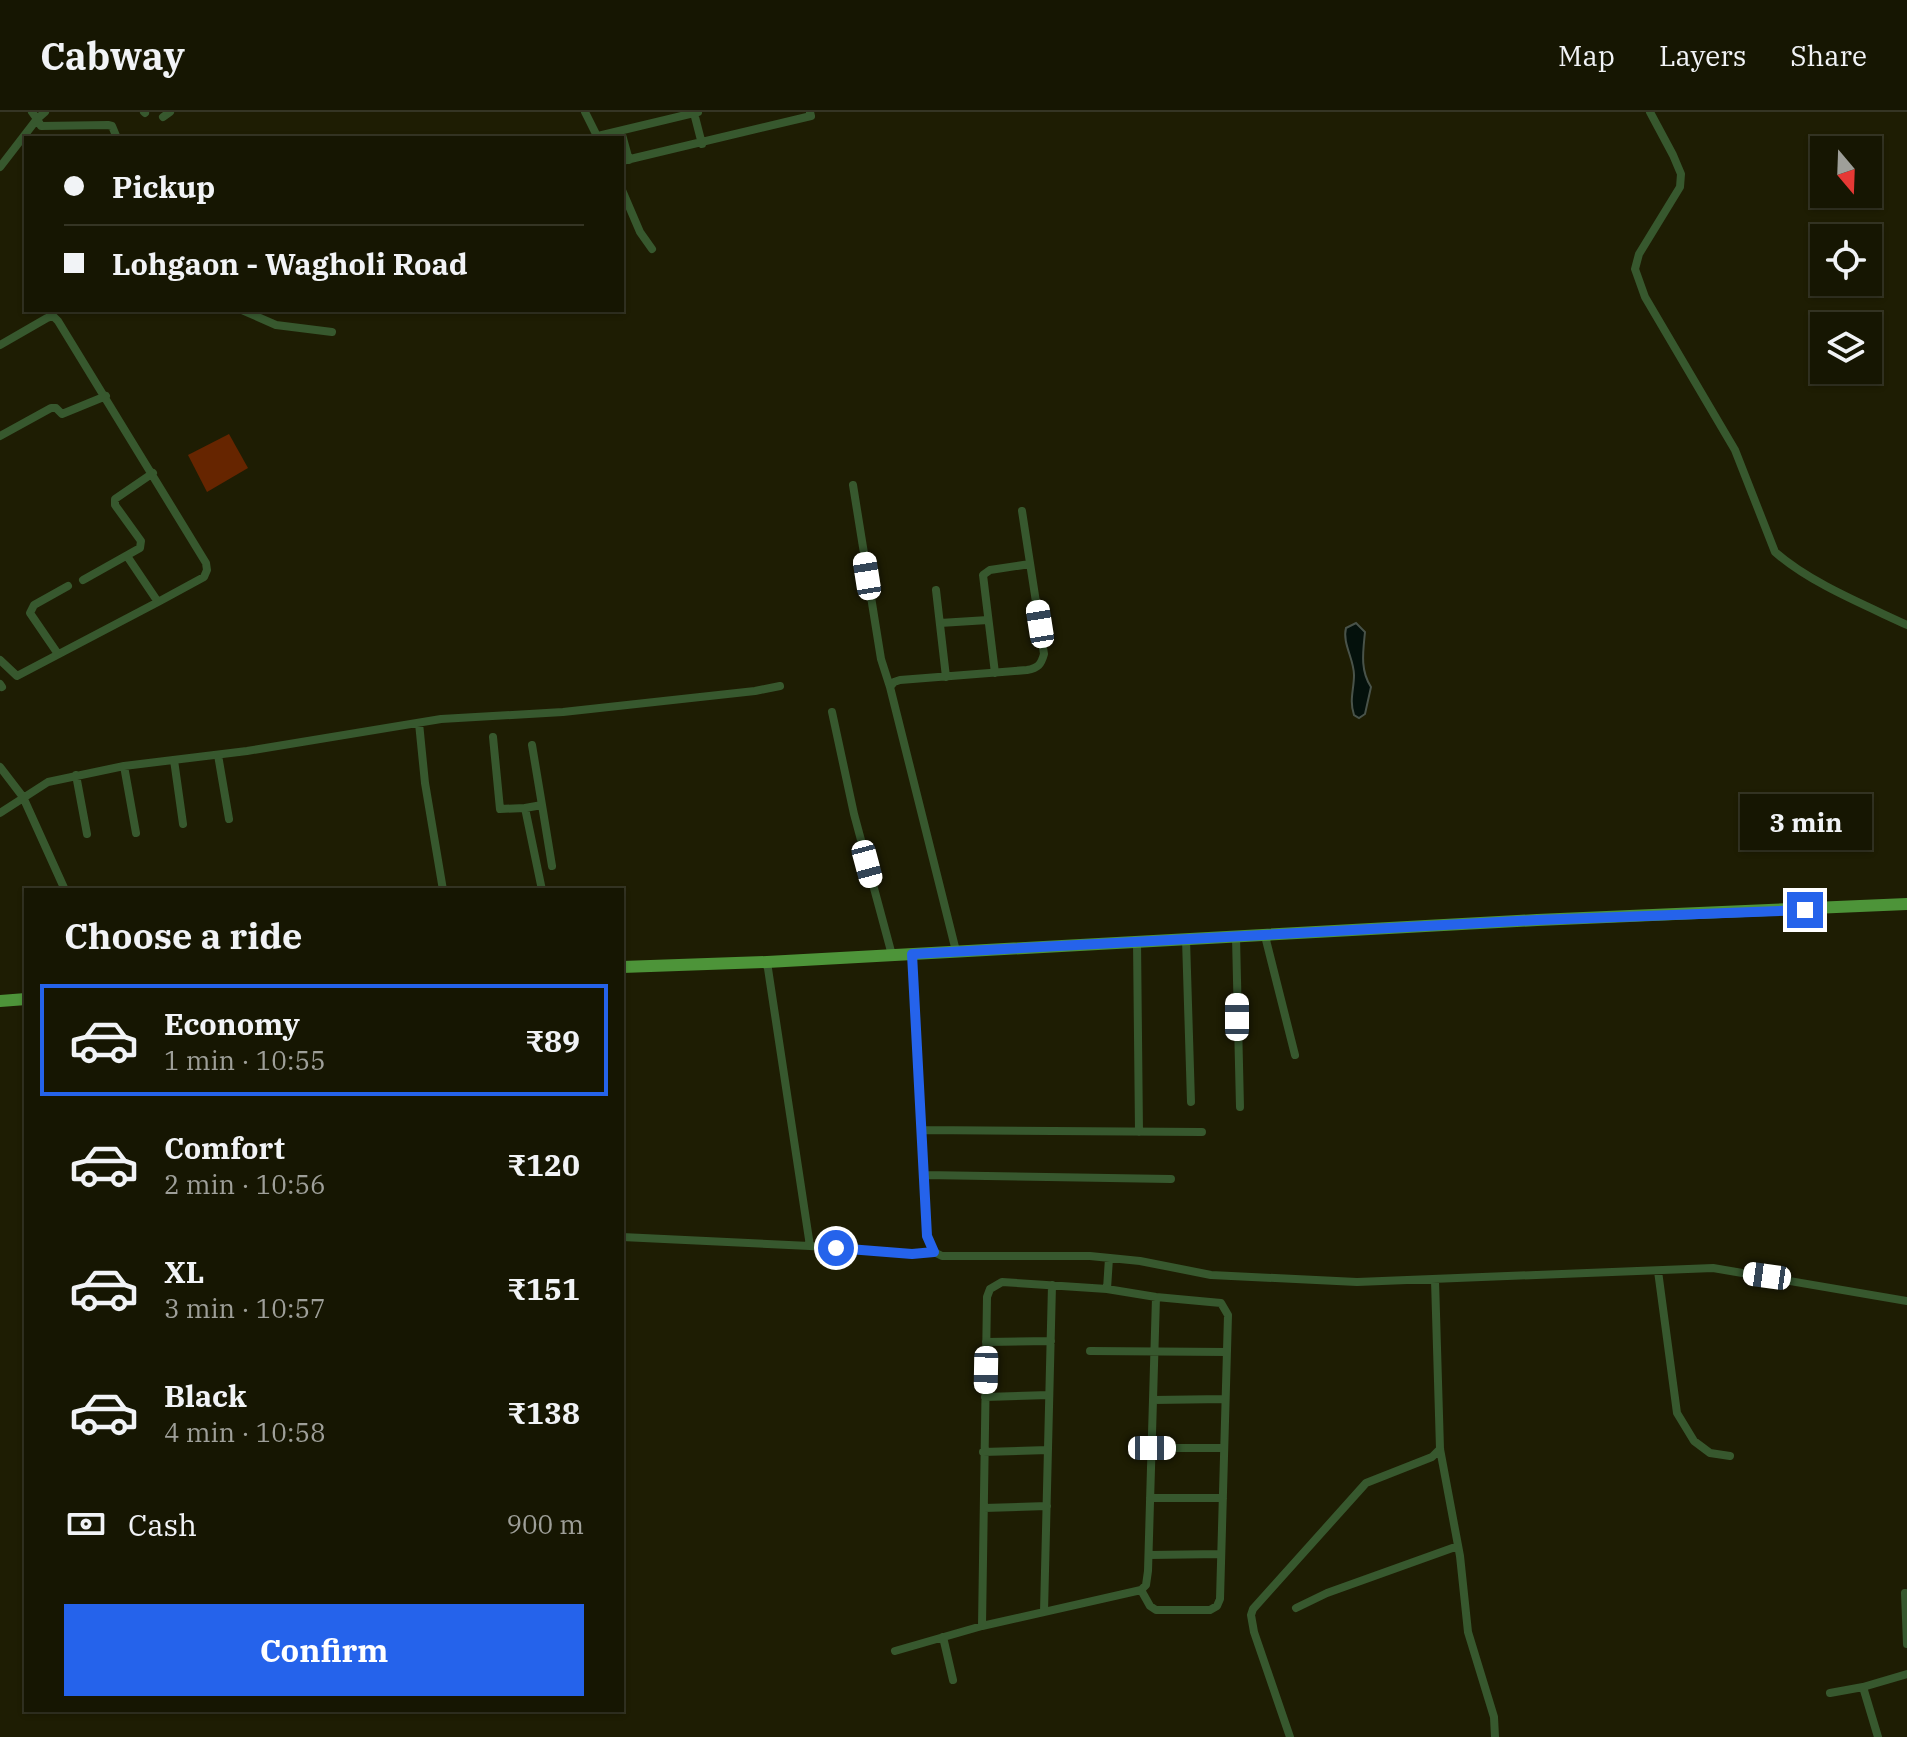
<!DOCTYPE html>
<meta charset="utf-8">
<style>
:root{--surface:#161602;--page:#1f1f0c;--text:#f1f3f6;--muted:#9e9f99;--line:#353524;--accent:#2563eb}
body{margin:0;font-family:"IBM Plex Serif",serif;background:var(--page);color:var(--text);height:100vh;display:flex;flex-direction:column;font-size:30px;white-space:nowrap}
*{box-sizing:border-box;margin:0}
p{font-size:26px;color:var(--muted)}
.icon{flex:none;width:44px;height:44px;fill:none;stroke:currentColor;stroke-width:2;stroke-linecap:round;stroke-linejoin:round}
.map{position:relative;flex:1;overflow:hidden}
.panel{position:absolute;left:24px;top:776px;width:600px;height:824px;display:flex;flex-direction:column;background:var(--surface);border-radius:0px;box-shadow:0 2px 6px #0004,0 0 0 2px var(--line)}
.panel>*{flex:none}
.guide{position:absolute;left:24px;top:24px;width:600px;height:176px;border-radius:0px;box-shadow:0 2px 6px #0004,0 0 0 2px var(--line);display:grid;align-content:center;height:176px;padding:0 40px;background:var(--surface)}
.needle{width:52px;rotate:161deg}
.tools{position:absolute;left:1810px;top:24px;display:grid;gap:16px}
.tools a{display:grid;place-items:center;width:72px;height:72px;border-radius:0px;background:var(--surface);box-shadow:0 2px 6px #0004,0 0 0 2px var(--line);font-size:40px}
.end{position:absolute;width:36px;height:36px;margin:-18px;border:10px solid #2563eb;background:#fff;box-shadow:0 0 0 4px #fff}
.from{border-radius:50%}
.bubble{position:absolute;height:56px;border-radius:0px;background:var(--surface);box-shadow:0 2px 6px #0004,0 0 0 2px var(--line);font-size:26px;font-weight:700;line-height:56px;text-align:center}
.car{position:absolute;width:24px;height:48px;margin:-24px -12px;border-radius:10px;box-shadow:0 0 6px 2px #0007;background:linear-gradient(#fff 24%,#345 0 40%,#fff 0 76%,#345 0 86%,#fff 0)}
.guide b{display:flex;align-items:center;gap:28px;height:76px;font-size:30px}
.guide b+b{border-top:2px solid var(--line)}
.guide i{width:20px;height:20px;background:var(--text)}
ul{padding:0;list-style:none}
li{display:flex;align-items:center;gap:24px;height:112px;margin:0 16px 12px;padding:0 24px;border:4px solid transparent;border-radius:0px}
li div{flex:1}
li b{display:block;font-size:30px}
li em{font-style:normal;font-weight:700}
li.selected{border-color:var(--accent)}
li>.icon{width:72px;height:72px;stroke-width:1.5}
h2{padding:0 40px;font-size:36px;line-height:96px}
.pay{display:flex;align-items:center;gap:20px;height:88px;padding:0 40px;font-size:30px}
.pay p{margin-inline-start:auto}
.button{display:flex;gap:16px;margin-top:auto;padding:16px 40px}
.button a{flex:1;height:92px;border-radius:0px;background:var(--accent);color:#fff;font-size:32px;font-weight:700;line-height:92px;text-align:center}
header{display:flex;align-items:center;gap:48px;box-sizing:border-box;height:112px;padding:0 40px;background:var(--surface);border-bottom:2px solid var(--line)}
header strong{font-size:38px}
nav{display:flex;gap:44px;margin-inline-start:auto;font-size:28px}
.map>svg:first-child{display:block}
.green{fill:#662500}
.water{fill:#04110c;stroke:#49534a;stroke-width:2}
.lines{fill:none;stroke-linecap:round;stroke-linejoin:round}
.street{stroke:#37582e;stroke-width:8}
.primary{stroke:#4d9439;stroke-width:12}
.route{stroke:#2563eb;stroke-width:10}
</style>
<header>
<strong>Cabway</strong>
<nav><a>Map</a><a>Layers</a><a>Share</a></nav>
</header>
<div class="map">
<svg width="1907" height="1625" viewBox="0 0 1907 1625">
<rect width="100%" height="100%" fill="#1e1d03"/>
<path class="green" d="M 229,322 L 248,356 L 207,380 L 188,343 Z"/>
<path class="water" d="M 1356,511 L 1365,520 C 1363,540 1360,558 1371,575 L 1365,602 L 1359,606 L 1354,603 C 1349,588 1354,578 1354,563 C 1354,547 1342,531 1346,516 Z"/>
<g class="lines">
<path class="street" d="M 32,0 L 37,7 L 45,0
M 144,0 L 145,1
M 585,0 L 598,26
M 1650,0 L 1673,43 L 1681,62 L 1680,75 L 1639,142 L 1635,157 L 1645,185 L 1735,338 L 1775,440 C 1810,471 1865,493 1907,513
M 694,1 L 702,32
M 163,5 L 170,0
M 621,19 L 629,48
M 598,24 L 698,0
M 622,49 L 811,4 L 810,0
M 0,55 L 37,7 L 41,14 L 108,13 L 112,14 L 117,26
M 622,78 L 640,120 L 652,137
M 242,198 L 276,213 L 332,220
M 0,233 L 47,206 L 53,204 L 58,209 L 206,451 L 207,458 L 204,465 L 158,490 L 127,444
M 0,324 L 51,296 L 56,296 L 62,302 L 106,284
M 853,373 L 881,547 L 890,575
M 83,468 L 140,436 L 141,429 L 115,393 L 115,387 L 153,361
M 936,478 L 946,565
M 940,511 L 988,508
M 58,542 L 30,501 L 34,493 L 68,474
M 0,548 L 17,564 L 158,490
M 995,561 L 983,463 L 990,458 L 1030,452
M 0,572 L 2,575
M 832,600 L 854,702 L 892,843
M 419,611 L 425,671 L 443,778
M 493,625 L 500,697 L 525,696
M 532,633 L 542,693 L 525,696 L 542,778
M 218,643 L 229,707
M 174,648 L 183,712
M 124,654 L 136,721
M 0,655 L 23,685 L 65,778
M 76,663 L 87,722
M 542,693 L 552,754
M 0,701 L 48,670 L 124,654 L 247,639 L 441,607 L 563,600 L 755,579 L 780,574
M 1265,824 L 1295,943
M 1236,825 L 1240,995
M 1186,827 L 1191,990
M 1137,829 L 1139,1020
M 956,839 L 890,575 L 894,570 L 900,568 L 1027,558 C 1038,556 1041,553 1044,542 L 1022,399
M 912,842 L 927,1124 L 934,1140 L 942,1144 L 1090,1144 L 1140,1149 L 1211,1163 L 1357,1170 L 1713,1156 L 1907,1189
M 767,850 L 810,1134
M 921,1018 L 1202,1020
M 924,1063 L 1171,1067
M 622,1125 L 810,1134 L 912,1142 L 934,1140
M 1658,1159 L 1677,1301 L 1694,1329 L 1710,1341 L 1730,1344
M 1435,1168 L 1440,1337 L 1460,1444 L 1468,1520 L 1494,1605 L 1495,1625
M 1107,1177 L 1109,1146
M 986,1230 L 1051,1229
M 1090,1239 L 1227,1240
M 985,1285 L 1049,1283
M 1153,1288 L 1225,1287
M 1152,1336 L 1224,1336
M 983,1340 L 1048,1338
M 1150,1386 L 1223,1386
M 984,1396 L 1047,1394
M 1149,1443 L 1221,1442
M 1905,1481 L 1907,1532
M 1296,1496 L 1327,1481 L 1458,1434
M 1044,1500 L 1052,1173
M 982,1514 L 987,1185 L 990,1177 L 1002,1170 L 1107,1177 L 1156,1185 L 1221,1191 L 1228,1203 L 1220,1487 L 1217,1494 L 1210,1498 L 1156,1498 L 1150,1494 L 1141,1478
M 943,1525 L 953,1568
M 895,1539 L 982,1514 L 1141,1478 L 1146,1473 L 1148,1459 L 1156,1185
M 1830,1581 L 1863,1575
M 1290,1625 L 1254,1520 L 1251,1503 L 1253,1497 L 1366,1371 L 1432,1345 L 1440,1337
M 1878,1625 L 1863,1575 L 1907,1562"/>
<path class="primary" d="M 622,855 L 767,850 L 1537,808 L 1907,792
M 0,889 L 26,887"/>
</g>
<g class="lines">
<path class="route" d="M 836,1136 L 912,1142 L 934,1140 L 927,1124 L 912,842 L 1537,808 L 1805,798"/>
</g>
</svg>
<div class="tools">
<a><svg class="needle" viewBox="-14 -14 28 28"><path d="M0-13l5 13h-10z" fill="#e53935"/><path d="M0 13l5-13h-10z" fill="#9e9f99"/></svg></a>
<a><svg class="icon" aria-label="locate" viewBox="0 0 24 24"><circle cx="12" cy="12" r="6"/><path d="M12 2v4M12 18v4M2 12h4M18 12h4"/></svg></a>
<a><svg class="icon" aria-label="layers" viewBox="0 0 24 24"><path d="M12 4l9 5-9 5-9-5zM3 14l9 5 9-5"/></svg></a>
</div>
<i class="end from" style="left:836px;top:1136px"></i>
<i class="end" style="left:1805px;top:798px"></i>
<div class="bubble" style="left:1740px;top:682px;width:132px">3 min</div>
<i class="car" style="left:867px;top:464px;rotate:351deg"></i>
<i class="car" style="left:1040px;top:512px;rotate:351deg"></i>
<i class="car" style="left:867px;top:752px;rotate:165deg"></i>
<i class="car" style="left:1237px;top:905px;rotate:0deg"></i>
<i class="car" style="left:1767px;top:1164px;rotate:278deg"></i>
<i class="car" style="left:986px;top:1258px;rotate:181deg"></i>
<i class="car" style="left:1152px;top:1336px;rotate:90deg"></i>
<div class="guide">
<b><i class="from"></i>Pickup</b>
<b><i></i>Lohgaon - Wagholi Road</b>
</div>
<section class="panel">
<h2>Choose a ride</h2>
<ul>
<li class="selected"><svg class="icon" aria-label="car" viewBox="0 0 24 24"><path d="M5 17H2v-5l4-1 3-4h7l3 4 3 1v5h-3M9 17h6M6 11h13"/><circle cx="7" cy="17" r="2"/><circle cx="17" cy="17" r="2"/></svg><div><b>Economy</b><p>1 min · 10:55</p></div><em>₹89</em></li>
<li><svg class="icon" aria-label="car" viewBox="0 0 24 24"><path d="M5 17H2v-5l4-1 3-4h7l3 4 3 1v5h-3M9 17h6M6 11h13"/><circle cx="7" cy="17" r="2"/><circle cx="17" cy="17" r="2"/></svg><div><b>Comfort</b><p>2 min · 10:56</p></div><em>₹120</em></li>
<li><svg class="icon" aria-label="car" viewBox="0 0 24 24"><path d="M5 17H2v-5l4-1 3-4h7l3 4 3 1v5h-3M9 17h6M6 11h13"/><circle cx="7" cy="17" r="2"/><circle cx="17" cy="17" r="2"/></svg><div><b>XL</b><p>3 min · 10:57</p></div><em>₹151</em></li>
<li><svg class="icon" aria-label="car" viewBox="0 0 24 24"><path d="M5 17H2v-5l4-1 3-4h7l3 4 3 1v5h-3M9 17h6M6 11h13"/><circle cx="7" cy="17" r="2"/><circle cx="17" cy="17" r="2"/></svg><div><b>Black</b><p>4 min · 10:58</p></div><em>₹138</em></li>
</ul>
<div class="pay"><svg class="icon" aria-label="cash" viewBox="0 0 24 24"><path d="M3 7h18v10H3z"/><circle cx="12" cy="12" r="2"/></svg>Cash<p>900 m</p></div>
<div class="button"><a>Confirm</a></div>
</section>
</div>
